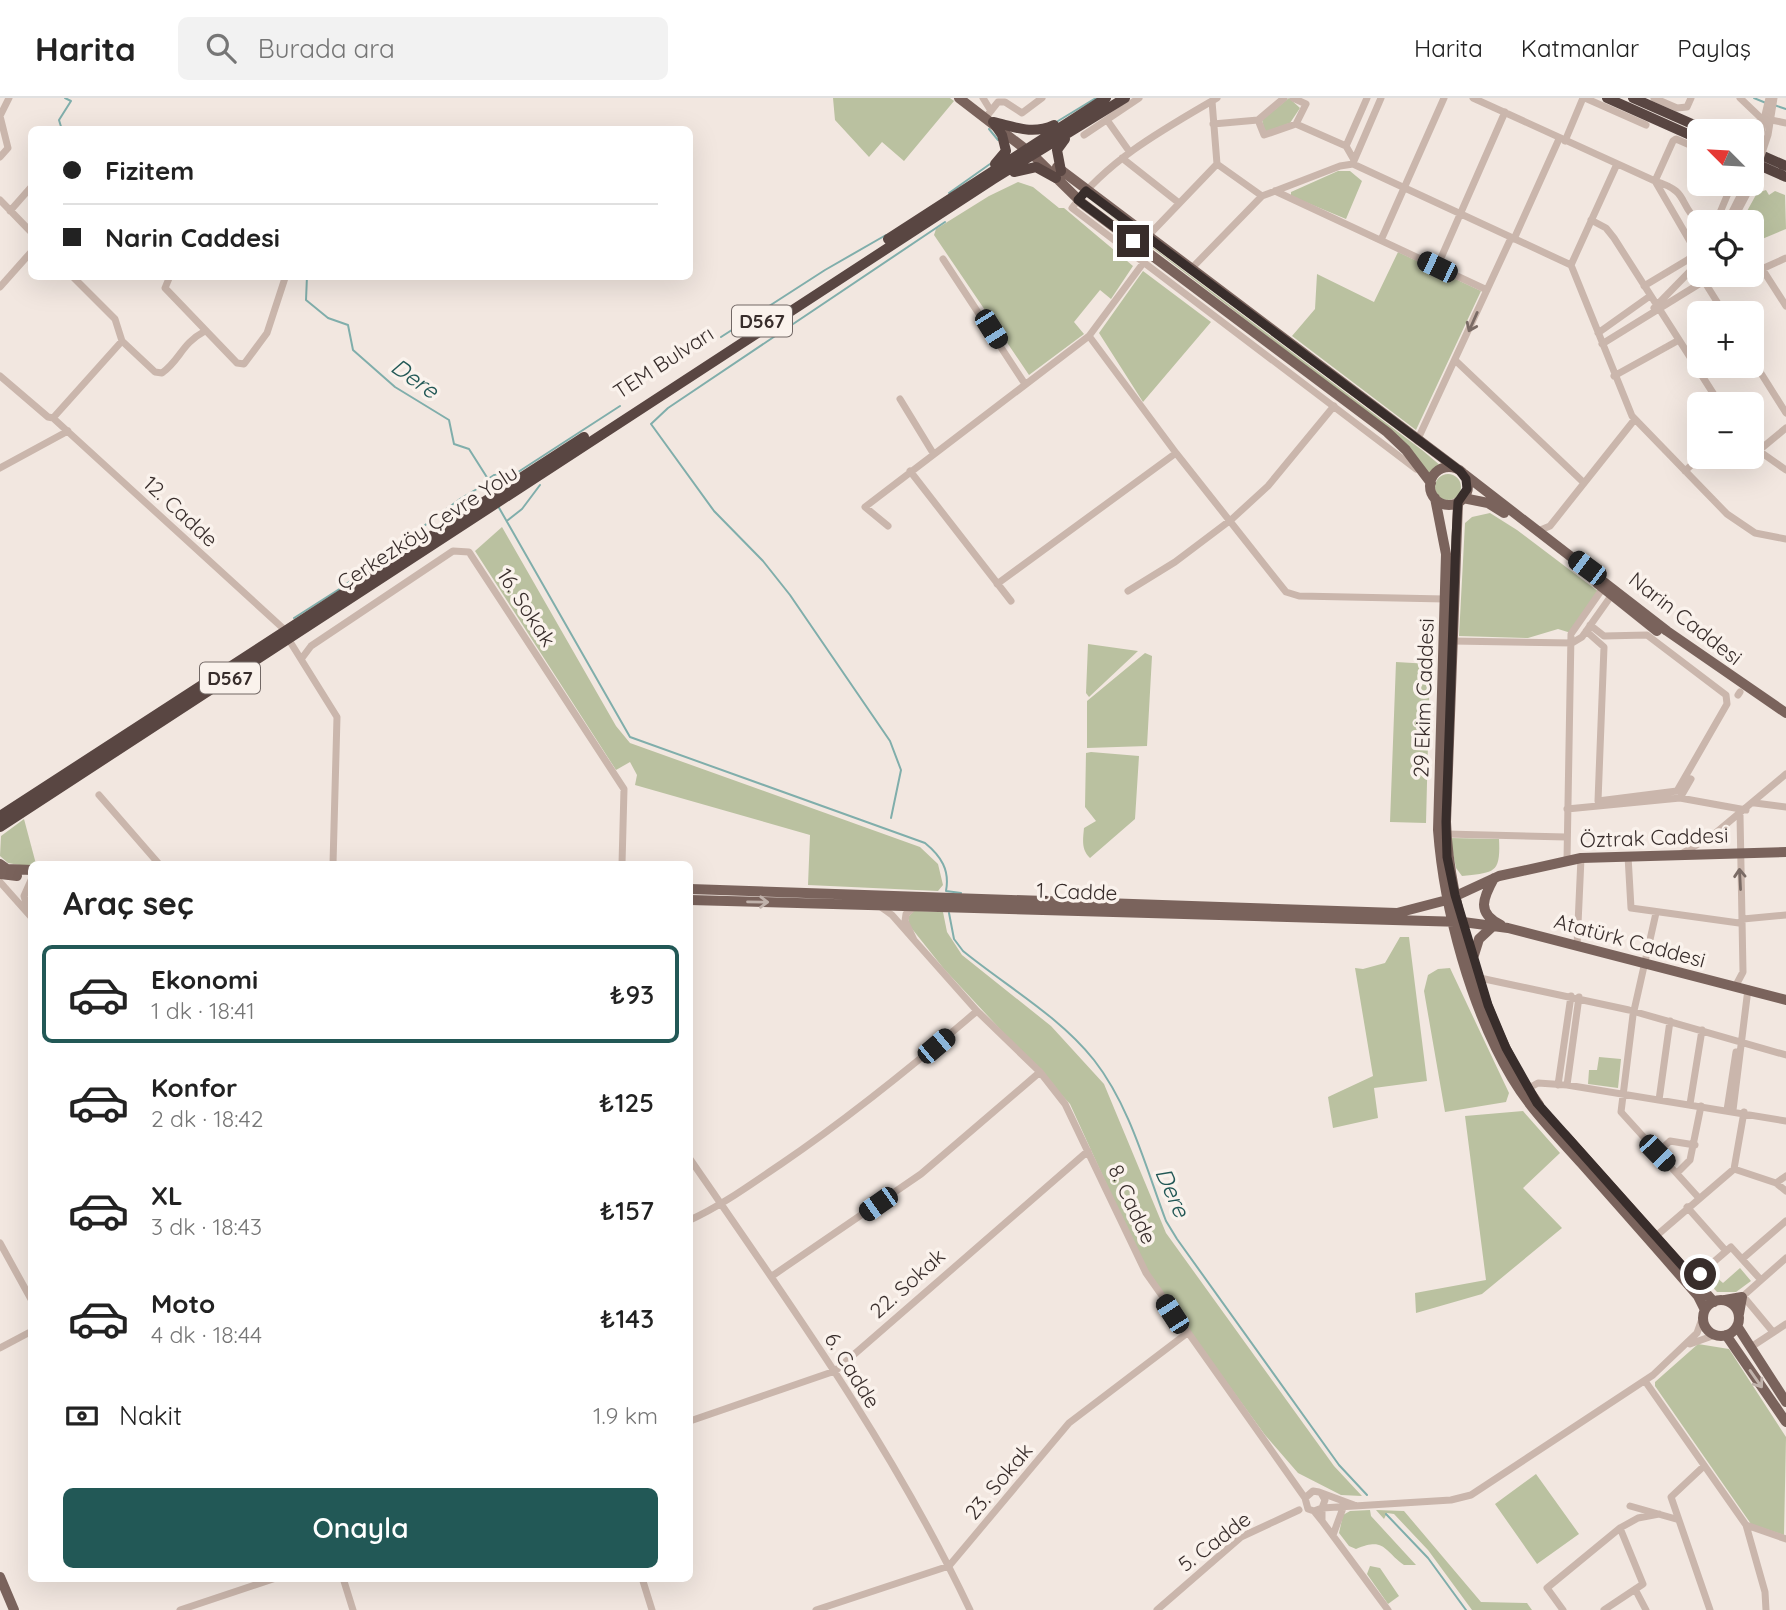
<!DOCTYPE html>
<html lang="tr">
<meta charset="utf-8">
<style>
:root{--surface:#fff;--page:#f2f2f2;--text:#222;--muted:#767676;--line:#e0e0e0;--accent:#225856}
body{margin:0;font-family:Quicksand,sans-serif;background:var(--page);color:var(--text);height:100vh;display:flex;flex-direction:column;font-size:26px;white-space:nowrap}
*{box-sizing:border-box;margin:0}
p{font-size:23px;color:var(--muted)}
.icon{flex:none;width:38px;height:38px;fill:none;stroke:currentColor;stroke-width:2;stroke-linecap:round;stroke-linejoin:round}
.map{position:relative;flex:1;overflow:hidden}
.drawer{position:absolute;left:28px;top:763px;width:665px;height:721px;display:flex;flex-direction:column;background:var(--surface);border-radius:10px;box-shadow:0 7px 28px #0002}
.drawer>*{flex:none}
.top-card{position:absolute;left:28px;top:28px;width:665px;height:154px;border-radius:10px;box-shadow:0 7px 28px #0002;display:grid;align-content:center;height:154px;padding:0 35px;background:var(--surface)}
.needle{width:46px;rotate:294deg}
.fabs{position:absolute;left:1687px;top:21px;display:grid;gap:14px}
.fabs a{display:grid;place-items:center;width:77px;height:77px;border-radius:10px;background:var(--surface);box-shadow:0 7px 28px #0002;font-size:35px}
.end{position:absolute;width:32px;height:32px;margin:-16px;border:9px solid #382d2b;background:#fff;box-shadow:0 0 0 4px #fff}
.from{border-radius:50%}
.car{position:absolute;width:21px;height:42px;margin:-21px -10px;border-radius:9px;box-shadow:0 0 5px 2px #0007;background:linear-gradient(#222 24%,#8ab4d8 0 40%,#222 0 76%,#8ab4d8 0 86%,#222 0)}
.top-card b{display:flex;align-items:center;gap:24px;height:66px;font-size:26px}
.top-card b+b{border-top:2px solid var(--line)}
.top-card i{width:18px;height:18px;background:var(--text)}
ul{padding:0;list-style:none}
li{display:flex;align-items:center;gap:21px;height:98px;margin:0 14px 10px;padding:0 21px;border:4px solid transparent;border-radius:10px}
li div{flex:1}
li b{display:block;font-size:26px}
li em{font-style:normal;font-weight:600}
li.on{border-color:var(--accent)}
li>.icon{width:63px;height:63px;stroke-width:1.5}
h2{padding:0 35px;font-size:32px;line-height:84px}
.pay{display:flex;align-items:center;gap:18px;height:77px;padding:0 35px;font-size:26px}
.pay p{margin-inline-start:auto}
.cta{display:flex;gap:14px;margin-top:auto;padding:14px 35px}
.cta a{flex:1;height:80px;border-radius:10px;background:var(--accent);color:#fff;font-size:28px;font-weight:600;line-height:80px;text-align:center}
header{display:flex;align-items:center;gap:42px;box-sizing:border-box;height:98px;padding:0 35px;background:var(--surface);border-bottom:2px solid var(--line)}
header strong{font-size:33px}
nav{display:flex;gap:38px;margin-inline-start:auto;font-size:24px}
.search{width:490px;height:63px;background:var(--page);display:flex;align-items:center;gap:18px;box-sizing:border-box;padding:0 24px;border-radius:10px;color:var(--muted);font-size:26px}
.map>svg:first-child{display:block}
.green{fill:#bac1a0}
.lines{fill:none;stroke-linecap:round;stroke-linejoin:round}
.stream{stroke:#80aeab;stroke-width:2}
.minor{stroke:#cab6ac;stroke-width:7}
.major{stroke:#7a635c;stroke-width:10}
.highway{stroke:#594642;stroke-width:10}
.minor-bridge{stroke:#cab6ac;stroke-width:7}
.oneway{stroke:#7a6b65}
.oneway2{stroke:#c0b2ab}
.route{stroke:#382d2b;stroke-width:9}
.labels{text-anchor:middle;dominant-baseline:central;stroke-width:7;stroke-linejoin:round;paint-order:stroke}
.shield{fill:#faf2ec;stroke:#726865;stroke-width:2}
.shield-label{font-size:19px;font-weight:bold;fill:#382d2b}
.street-label{font-size:21px;fill:#382d2b;stroke:#faf2ec}
.water-label{font-size:23px;font-style:italic;fill:#225856;stroke:#faf2ec}
</style>
<header>
<strong>Harita</strong>
<div class="search"><svg class="icon" aria-label="search" viewBox="0 0 24 24"><circle cx="10" cy="10" r="6"/><path d="M15 15l6 6"/></svg>Burada ara</div>
<nav><a>Harita</a><a>Katmanlar</a><a>Paylaş</a></nav>
</header>
<div class="map">
<svg width="1786" height="1512" viewBox="0 0 1786 1512">
<rect width="100%" height="100%" fill="#f2e7e0"/>
<path class="green" d="M 833,0 L 950,0 L 954,3 L 904,63 L 882,44 L 869,59 L 835,22 Z
M 1289,0 L 1300,10 L 1290,25 L 1265,34 L 1262,22 Z
M 1338,73 L 1350,73 L 1362,83 L 1346,121 L 1291,98 L 1291,94 Z
M 1018,84 L 1033,89 L 1059,110 L 1064,110 L 1133,168 L 1111,201 L 1100,192 L 1074,224 L 1084,236 L 1029,277 L 934,137 L 936,131 L 989,98 Z
M 1766,92 L 1769,97 L 1775,93 L 1785,97 L 1786,131 L 1755,144 L 1752,142 L 1752,124 L 1741,124 L 1757,95 Z
M 1086,99 L 1422,352 L 1441,368 L 1428,377 L 1400,340 Z
M 1398,154 L 1481,193 L 1416,332 L 1292,238 L 1315,211 L 1317,176 L 1374,204 Z
M 1143,173 L 1211,224 L 1143,304 L 1099,235 Z
M1435 389a13 13 0 1 1 26 0a13 13 0 1 1-26 0Z
M 1490,415 L 1517,432 L 1599,494 L 1571,535 L 1558,531 L 1528,540 L 1459,538 L 1465,425 L 1472,419 Z
M 502,429 L 616,628 L 630,645 L 920,749 L 938,766 L 943,787 L 938,793 L 808,787 L 810,737 L 635,687 L 637,677 L 630,664 L 616,672 L 475,453 Z
M 1088,546 L 1138,553 L 1089,599 L 1086,595 Z
M 1145,555 L 1152,558 L 1147,648 L 1087,650 L 1087,603 Z
M 1396,564 L 1430,566 L 1426,725 L 1390,724 Z
M 1091,654 L 1139,658 L 1135,721 L 1090,760 C 1081,751 1083,742 1084,730 L 1096,723 L 1085,709 L 1086,655 Z
M 24,721 L 36,766 L 31,769 L 8,765 L 0,758 L 1,738 Z
M 1450,740 L 1499,741 C 1501,777 1493,774 1462,778 L 1456,770 Z
M 914,813 L 943,814 L 947,834 L 962,857 L 1051,928 L 1104,986 L 1166,1135 L 1334,1368 L 1362,1398 L 1341,1397 L 1298,1375 L 1265,1337 L 1147,1175 L 1070,1006 L 944,871 L 909,827 L 908,819 Z
M 1400,839 L 1409,839 L 1427,983 L 1374,990 L 1378,1020 L 1333,1030 L 1328,999 L 1373,978 L 1355,870 L 1363,871 L 1385,865 Z
M 1450,870 L 1509,995 L 1506,1004 L 1445,1014 L 1424,893 L 1428,877 L 1438,871 Z
M 1599,959 L 1621,961 L 1618,990 L 1588,986 L 1589,972 L 1597,972 Z
M 1523,1013 L 1560,1055 L 1523,1090 L 1562,1130 L 1482,1196 L 1416,1215 L 1415,1195 L 1486,1182 L 1465,1018 Z
M 1740,1170 L 1751,1183 L 1736,1194 L 1717,1194 L 1708,1184 L 1715,1178 L 1723,1185 Z
M 1698,1246 L 1729,1251 L 1786,1339 L 1784,1437 L 1751,1426 L 1655,1288 L 1655,1284 Z
M 1536,1376 L 1579,1436 L 1537,1466 L 1495,1406 Z
M 1370,1412 L 1371,1418 L 1416,1467 L 1404,1467 C 1383,1452 1385,1439 1356,1451 L 1349,1448 L 1339,1435 L 1343,1417 L 1350,1413 Z
M 1376,1412 L 1404,1413 L 1481,1504 L 1527,1505 L 1532,1512 L 1472,1512 L 1428,1452 L 1394,1416 L 1387,1415 L 1384,1421 Z
M 1370,1468 L 1380,1470 L 1399,1498 L 1388,1506 L 1367,1476 Z"/>
<g class="lines">
<path class="stream" d="M 1754,0 L 1766,5
M 1774,7 L 1786,11
M 1058,23 L 1096,0
M 989,31 L 998,42
M 62,32 L 59,22 L 71,3 L 65,0
M 949,95 L 990,66
M 307,178 L 306,202 L 328,220 L 348,227 L 353,252 L 395,289 L 449,322 L 454,346 L 469,351 L 488,381 L 490,394
M 721,239 L 825,172 L 886,137
M 488,381 L 494,377 L 515,376 L 620,308
M 498,408 L 630,639 L 925,745 C 941,758 950,772 946,793 L 961,795
M 508,422 L 522,411 L 540,387
M 294,520 L 341,490 L 460,401 L 487,385
M 891,720 L 901,672 L 890,643 L 790,497 L 763,463 L 714,413 L 651,326 L 668,310 L 945,124
M 949,815 L 954,841 L 963,853 C 1006,888 1059,918 1094,962 C 1130,1008 1146,1070 1166,1123 L 1177,1141 L 1339,1367 L 1367,1397
M 1386,1416 L 1428,1460 L 1466,1512"/>
<path class="minor" d="M 983,0 L 991,13
M 1217,0 C 1164,31 1109,61 1072,110 L 1416,371
M 1293,0 L 1306,6 L 1296,26
M 1473,0 L 1655,83 L 1695,152 L 1689,161 L 1644,188
M 1585,0 L 1646,27
M 1654,0 L 1677,10 L 1687,9 L 1691,0
M 1740,0 L 1761,20 L 1786,25
M 1212,3 L 1217,66 L 1262,98
M 986,19 L 998,4 L 1005,4 L 1022,15 L 1042,0
M 1107,22 L 1129,53
M 1258,22 L 1284,0
M 1213,26 L 1258,22 L 1264,37 L 1296,26 L 1346,48 L 1354,62
M 1084,37 L 1139,0
M 1754,37 L 1761,20
M 1565,43 L 1583,0
M 1346,48 L 1367,0
M 1699,51 L 1676,41 L 1673,43 L 1655,83 C 1690,94 1677,104 1699,125
M 0,59 L 8,50 L 0,18 L 9,0
M 1122,60 L 1179,105
M 1353,65 L 1381,0
M 1275,93 L 1487,192
M 0,102 L 32,135
M 10,113 L 32,88
M 1591,122 L 1606,130 L 1614,140 L 1720,306
M 1716,124 L 1732,86
M 1727,124 L 1746,86
M 1732,124 L 1752,86
M 1148,138 L 1217,66
M 1514,141 L 1559,41
M 1381,142 L 1444,0
M 1752,155 L 1786,208
M 943,161 L 1025,286
M 1571,167 L 1617,66
M 1437,169 L 1505,14
M 1764,170 L 1786,160
M 1190,172 L 1262,98 L 1340,68 L 1353,66 L 1571,167 L 1632,318 L 1727,416 L 1755,435 L 1786,441
M 72,178 L 115,221 L 122,243 L 155,274 L 162,275 C 181,261 181,246 205,233
M 170,178 L 165,190 L 237,265 L 244,266 L 267,235 L 285,180
M 1709,187 L 1725,177
M 0,189 L 32,153
M 1654,210 L 1699,164
M 1598,235 L 1650,198
M 1602,246 L 1704,183 L 1724,215
M 1752,261 L 1786,315
M 1456,263 L 1582,383
M 0,278 L 48,319 L 53,320 L 286,533
M 1614,278 L 1679,242
M 900,301 L 933,355
M 53,320 L 122,243
M 1417,343 L 1511,140
M 1752,348 L 1786,372
M 1757,354 L 1786,330
M 1176,355 L 1286,494 L 1299,498 L 1445,501
M 0,370 L 68,333
M 910,373 L 1011,503
M 1685,373 L 1700,359
M 888,428 L 865,409 L 1089,238 L 1144,164
M 1538,433 L 1550,428 L 1635,321
M 997,486 L 1176,355 L 1089,238
M 1128,493 L 1175,464 L 1232,421 L 1268,388 L 1334,308
M 1586,533 L 1604,549 L 1598,703 L 1677,693 L 1727,606 L 1726,597 L 1647,537 L 1604,538 L 1590,527
M 289,542 L 337,619 L 333,766
M 1452,543 L 1572,545 L 1582,539 L 1611,498
M 302,560 L 311,548 L 453,453 L 469,454 L 624,691 L 622,766
M 1738,597 L 1740,594
M 99,697 L 159,766
M 1680,700 L 1691,681
M 1755,705 L 1786,709
M 1567,711 L 1680,700 L 1746,712
M 1446,736 L 1566,739
M 1681,756 L 1712,738 L 1786,676
M 1628,758 L 1631,810 L 1739,825 L 1743,821 L 1786,817
M 1567,762 L 1571,536 L 1603,490
M 0,784 L 32,820
M 878,807 L 892,817 L 914,842 L 905,823 L 906,816 L 914,809
M 28,812 L 24,798 L 32,780
M 1656,815 L 1633,917 L 1621,1014 L 1698,1099
M 914,842 L 977,913 L 1040,974 L 1065,1006 L 1146,1175 L 1305,1400
M 1577,848 L 1581,760
M 1480,880 L 1629,912 L 1786,957
M 1735,889 L 1743,874 L 1740,717
M 1558,987 L 1571,898
M 1567,987 L 1579,899
M 1529,990 L 1538,985 L 1567,987 L 1786,1023
M 1659,1002 L 1670,923
M 1690,1006 L 1702,932
M 1727,1012 L 1736,954
M 1733,1012 L 1748,891
M 1657,1055 L 1670,1043 L 1695,1047
M 690,1061 C 790,1206 894,1351 970,1512
M 1734,1071 L 1776,1085 L 1786,1093
M 1677,1075 L 1690,1062 L 1701,1008
M 1776,1085 L 1786,1078
M 1687,1109 L 1726,1153
M 690,1122 C 723,1107 751,1086 781,1066 C 850,1019 914,967 977,913
M 1656,1138 L 1734,1071 L 1744,1014
M 0,1145 L 32,1203
M 1742,1161 L 1786,1123
M 772,1178 L 921,1076 L 1040,974
M 1694,1181 L 1731,1149 L 1761,1182
M 1743,1198 L 1773,1234
M 1742,1199 L 1786,1160
M 1690,1246 L 1715,1237
M 1751,1249 L 1786,1226
M 0,1250 L 32,1233
M 1645,1283 L 1746,1427 L 1786,1441
M 690,1323 L 835,1273 L 1088,1053
M 1704,1368 L 1671,1399 L 1710,1512
M 1321,1395 L 1325,1402 L 1322,1410 L 1314,1413 L 1308,1411 L 1305,1400 L 1313,1393 L 1319,1394 L 1354,1407
M 1630,1408 L 1676,1421
M 1314,1413 L 1322,1423 L 1322,1410 L 1451,1402 L 1471,1397 L 1653,1277 L 1697,1235 L 1703,1218
M 1322,1423 L 1388,1512
M 1746,1427 L 1765,1494 L 1766,1512
M 1333,1437 L 1343,1410
M 343,1480 L 353,1512
M 642,1480 L 652,1512
M 1635,1491 L 1646,1512
M 180,1512 L 276,1480
M 816,1512 L 949,1468 L 1069,1325 L 1186,1236
M 1157,1512 L 1241,1439 L 1299,1412
M 1563,1512 L 1547,1490 L 1620,1430
M 1604,1512 L 1643,1486 L 1620,1430 L 1638,1420 L 1659,1416"/>
<path class="major" d="M 959,0 L 1033,57 L 1082,105 L 1387,334 L 1406,352 L 1431,385
M 1057,69 L 1456,370
M1430 388a19 19 0 1 1 38 0a19 19 0 1 1-38 0Z
M 1464,376 L 1667,533 L 1786,615
M 1435,400 L 1446,456 L 1438,732 C 1444,812 1471,911 1512,980 C 1531,1012 1558,1039 1582,1066 C 1621,1110 1660,1154 1698,1198 L 1705,1212
M 1463,400 L 1488,405 L 1504,415
M 1458,404 L 1446,724 C 1449,808 1489,939 1539,1007
M 1597,485 L 1657,533
M 0,766 L 7,771 L 32,772
M 0,776 L 17,778
M 1494,780 C 1483,800 1476,815 1501,827
M 690,791 L 1397,815 L 1447,802 L 1499,778 L 1581,760 L 1786,754
M 690,802 L 1463,824 L 1508,830 L 1786,902
M 1474,857 L 1479,841 L 1493,828
M 1565,1037 L 1714,1204
M 1725,1202 L 1742,1199 L 1739,1216
M1703 1220a18 18 0 1 1 36 0a18 18 0 1 1-36 0Z
M 1737,1228 L 1786,1304
M 1726,1237 L 1786,1324
M 0,1479 L 14,1512"/>
<path class="highway" d="M 1607,0 L 1699,41
M 1633,0 L 1708,33
M 993,24 C 1015,29 1032,37 1054,27
M 993,24 L 1002,37 L 1006,53 L 995,66
M 1752,53 L 1786,68
M 1752,64 L 1786,79
M 1061,73 L 1057,52 L 1065,41
M 1014,74 L 1036,69 L 1056,80
M 888,141 L 1106,0
M 0,718 L 584,339
M 0,729 L 992,82 L 1125,0"/>
<path class="minor-bridge" d="M 1752,72 L 1769,0
M 1752,85 L 1768,37 L 1774,0"/>
</g>
<defs><path id="oneway-shaft" d="M-6 0H5M1.5-3L5.5 0L1.5 3" fill="none" stroke-width="1.6" stroke-linecap="round" stroke-linejoin="round" transform="scale(1.75)"/></defs>
<g class="oneway">
<use href="#oneway-shaft" transform="translate(1473 224) rotate(114)"/>
<use href="#oneway-shaft" transform="translate(1740 781) rotate(-93)"/>
</g>
<g class="oneway2">
<use href="#oneway-shaft" transform="translate(758 804) rotate(1)"/>
<use href="#oneway-shaft" transform="translate(1756 1281) rotate(55)"/>
</g>
<g class="lines">
<path class="route" d="M 1133,143 L 1078,102 L 1086,93 L 1460,373 L 1466,381 L 1467,391 L 1458,404 L 1456,439 L 1446,724 L 1447,759 L 1455,797 L 1488,907 L 1506,950 L 1537,1005 L 1694,1181 L 1700,1176"/>
</g>
<g class="labels">
<g class="shield">
<rect x="732" y="207.5" width="60" height="31" rx="5"/>
<rect x="200" y="564.5" width="60" height="31" rx="5"/>
</g>
<g class="shield-label">
<text x="762" y="223">D567</text>
<text x="230" y="580">D567</text>
</g>
<g class="street-label">
<text transform="translate(663 264) rotate(-33)">TEM Bulvarı</text>
<text transform="translate(181 413) rotate(43)">12. Cadde</text>
<text transform="translate(427 429) rotate(-33)">Çerkezköy Çevre Yolu</text>
<text transform="translate(527 509) rotate(57)">16. Sokak</text>
<text transform="translate(1686 520) rotate(38)">Narin Caddesi</text>
<text transform="translate(1423 600) rotate(-88)">29 Ekim Caddesi</text>
<text transform="translate(1654 739) rotate(-2)">Öztrak Caddesi</text>
<text transform="translate(1077 793) rotate(2)">1. Cadde</text>
<text transform="translate(1630 842) rotate(15)">Atatürk Caddesi</text>
<text transform="translate(1133 1106) rotate(65)">8. Cadde</text>
<text transform="translate(907 1185) rotate(-42)">22. Sokak</text>
<text transform="translate(853 1272) rotate(58)">6. Cadde</text>
<text transform="translate(998 1383) rotate(-50)">23. Sokak</text>
<text transform="translate(1214 1443) rotate(-37)">5. Cadde</text>
</g>
<g class="water-label">
<text transform="translate(415 280) rotate(35)">Dere</text>
<text transform="translate(1173 1094) rotate(66)">Dere</text>
</g>
</g>
</svg>
<div class="fabs">
<a><svg class="needle" viewBox="-14 -14 28 28"><path d="M0-13l5 13h-10z" fill="#e53935"/><path d="M0 13l5-13h-10z" fill="#767676"/></svg></a>
<a><svg class="icon" aria-label="locate" viewBox="0 0 24 24"><circle cx="12" cy="12" r="6"/><path d="M12 2v4M12 18v4M2 12h4M18 12h4"/></svg></a>
<a>+</a>
<a>−</a>
</div>
<i class="end from" style="left:1700px;top:1176px"></i>
<i class="end" style="left:1133px;top:143px"></i>
<i class="car" style="left:1437px;top:169px;rotate:296deg"></i>
<i class="car" style="left:991px;top:231px;rotate:148deg"></i>
<i class="car" style="left:1587px;top:470px;rotate:307deg"></i>
<i class="car" style="left:936px;top:948px;rotate:50deg"></i>
<i class="car" style="left:1657px;top:1055px;rotate:136deg"></i>
<i class="car" style="left:878px;top:1106px;rotate:235deg"></i>
<i class="car" style="left:1172px;top:1216px;rotate:327deg"></i>
<div class="top-card">
<b><i class="from"></i>Fizitem</b>
<b><i></i>Narin Caddesi</b>
</div>
<section class="drawer">
<h2>Araç seç</h2>
<ul>
<li class="on"><svg class="icon" aria-label="car" viewBox="0 0 24 24"><path d="M5 17H2v-5l4-1 3-4h7l3 4 3 1v5h-3M9 17h6M6 11h13"/><circle cx="7" cy="17" r="2"/><circle cx="17" cy="17" r="2"/></svg><div><b>Ekonomi</b><p>1 dk · 18:41</p></div><em>₺93</em></li>
<li><svg class="icon" aria-label="car" viewBox="0 0 24 24"><path d="M5 17H2v-5l4-1 3-4h7l3 4 3 1v5h-3M9 17h6M6 11h13"/><circle cx="7" cy="17" r="2"/><circle cx="17" cy="17" r="2"/></svg><div><b>Konfor</b><p>2 dk · 18:42</p></div><em>₺125</em></li>
<li><svg class="icon" aria-label="car" viewBox="0 0 24 24"><path d="M5 17H2v-5l4-1 3-4h7l3 4 3 1v5h-3M9 17h6M6 11h13"/><circle cx="7" cy="17" r="2"/><circle cx="17" cy="17" r="2"/></svg><div><b>XL</b><p>3 dk · 18:43</p></div><em>₺157</em></li>
<li><svg class="icon" aria-label="car" viewBox="0 0 24 24"><path d="M5 17H2v-5l4-1 3-4h7l3 4 3 1v5h-3M9 17h6M6 11h13"/><circle cx="7" cy="17" r="2"/><circle cx="17" cy="17" r="2"/></svg><div><b>Moto</b><p>4 dk · 18:44</p></div><em>₺143</em></li>
</ul>
<div class="pay"><svg class="icon" aria-label="cash" viewBox="0 0 24 24"><path d="M3 7h18v10H3z"/><circle cx="12" cy="12" r="2"/></svg>Nakit<p>1.9 km</p></div>
<div class="cta"><a>Onayla</a></div>
</section>
</div>
